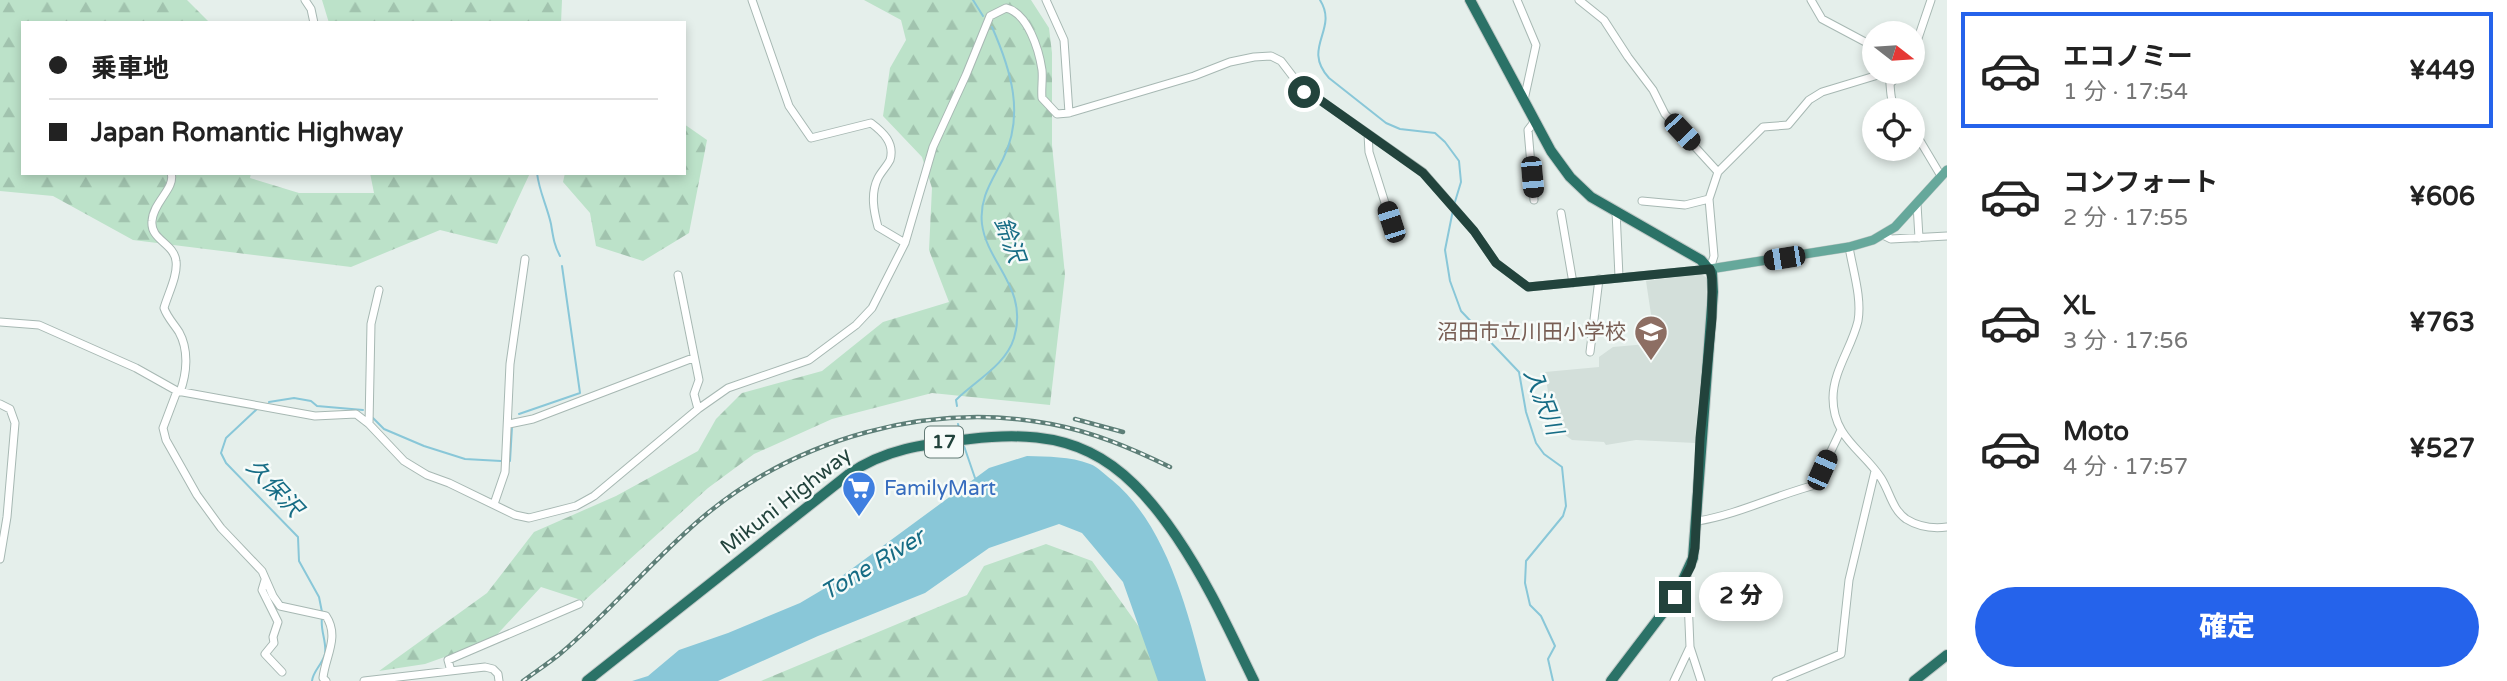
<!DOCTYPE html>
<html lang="ja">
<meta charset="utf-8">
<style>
:root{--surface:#fff;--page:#f6f6f6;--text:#222;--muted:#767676;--line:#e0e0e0;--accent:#2563eb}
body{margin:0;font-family:"Varela Round","Noto Sans JP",sans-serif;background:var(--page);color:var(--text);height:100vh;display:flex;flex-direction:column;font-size:26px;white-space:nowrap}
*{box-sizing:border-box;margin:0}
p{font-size:23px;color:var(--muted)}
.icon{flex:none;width:38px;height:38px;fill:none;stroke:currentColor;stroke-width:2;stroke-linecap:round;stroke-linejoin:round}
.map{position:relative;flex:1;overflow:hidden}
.side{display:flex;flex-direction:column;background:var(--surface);width:560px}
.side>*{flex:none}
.top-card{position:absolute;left:21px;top:21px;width:665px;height:154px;border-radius:0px;box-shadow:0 4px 10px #0003;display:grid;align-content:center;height:154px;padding:0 28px;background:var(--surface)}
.needle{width:46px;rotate:107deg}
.controls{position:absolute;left:1862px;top:21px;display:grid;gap:14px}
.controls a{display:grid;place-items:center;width:63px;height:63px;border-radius:50%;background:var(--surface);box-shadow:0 4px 10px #0003;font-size:35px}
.end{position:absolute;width:32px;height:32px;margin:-16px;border:9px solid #22433c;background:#fff;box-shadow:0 0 0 4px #fff}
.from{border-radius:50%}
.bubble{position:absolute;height:49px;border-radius:24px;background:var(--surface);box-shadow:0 4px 10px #0003;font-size:23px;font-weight:800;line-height:49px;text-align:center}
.car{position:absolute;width:21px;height:42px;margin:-21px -10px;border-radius:9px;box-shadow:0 0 5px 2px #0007;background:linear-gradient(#222 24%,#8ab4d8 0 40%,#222 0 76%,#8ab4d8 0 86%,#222 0)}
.top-card b{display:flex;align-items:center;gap:24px;height:66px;font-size:26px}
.top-card b+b{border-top:2px solid var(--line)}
.top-card i{width:18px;height:18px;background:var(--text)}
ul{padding:12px 0 0;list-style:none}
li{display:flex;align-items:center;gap:21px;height:116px;margin:0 14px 10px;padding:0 14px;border:4px solid transparent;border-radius:0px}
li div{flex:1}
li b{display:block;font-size:26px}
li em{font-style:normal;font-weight:800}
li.current{border-color:var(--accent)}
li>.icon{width:63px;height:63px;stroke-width:1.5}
.action{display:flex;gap:14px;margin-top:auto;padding:14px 28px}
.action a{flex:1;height:80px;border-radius:42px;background:var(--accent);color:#fff;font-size:28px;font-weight:800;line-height:80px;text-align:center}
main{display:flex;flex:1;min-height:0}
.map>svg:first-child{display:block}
.built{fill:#d3dfda}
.forest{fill:url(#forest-firs)}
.water{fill:#89c7d8}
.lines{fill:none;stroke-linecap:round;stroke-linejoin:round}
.stream{stroke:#89c7d8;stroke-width:2}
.minor-casing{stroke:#a7b8b3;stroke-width:9}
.major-casing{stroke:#c1cac8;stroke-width:10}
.highway-casing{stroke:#c1cac8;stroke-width:12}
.minor{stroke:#fff;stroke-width:7}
.major{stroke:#66a89b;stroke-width:9}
.highway{stroke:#2b7267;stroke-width:10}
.rail-casing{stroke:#5d7e77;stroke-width:4.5}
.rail{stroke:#f6fbf9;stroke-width:2;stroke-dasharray:5;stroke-linecap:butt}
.route{stroke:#22433c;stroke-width:9}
.labels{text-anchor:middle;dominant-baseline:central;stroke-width:5;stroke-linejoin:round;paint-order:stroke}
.shield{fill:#f6fbf9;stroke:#627a75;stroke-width:2}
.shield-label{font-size:19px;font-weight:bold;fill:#22433c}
.education-label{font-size:21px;fill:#785e54;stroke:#f6fbf9;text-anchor:end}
.shop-label{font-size:21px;fill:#366cbe;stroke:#f6fbf9;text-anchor:start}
.street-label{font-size:21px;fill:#22433c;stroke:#f6fbf9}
.water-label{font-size:23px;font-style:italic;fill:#166c85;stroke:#f6fbf9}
</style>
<main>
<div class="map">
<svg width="1947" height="681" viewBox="0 0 1947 681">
<defs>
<pattern id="forest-firs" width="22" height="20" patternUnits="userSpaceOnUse" patternTransform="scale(1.75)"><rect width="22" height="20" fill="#bce2c9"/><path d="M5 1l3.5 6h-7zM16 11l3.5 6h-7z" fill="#a1c3ae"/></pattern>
</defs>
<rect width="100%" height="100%" fill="#e5efeb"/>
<path class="built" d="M 1701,274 L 1707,278 L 1706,312 L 1695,443 L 1636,440 L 1606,445 L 1604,442 L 1572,440 L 1561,432 L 1552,418 L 1545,372 L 1599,367 L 1599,357 L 1613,347 L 1647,344 L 1645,323 L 1652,321 L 1646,281 Z"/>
<path class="forest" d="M 0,0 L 187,0 L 210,23 L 23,23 L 23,173 L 251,173 L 250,178 L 299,193 L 374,193 L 370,173 L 530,173 L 497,244 L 440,230 L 351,267 L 133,240 L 53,196 L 0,191 Z
M 322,0 L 562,0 L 561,23 L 329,23 Z
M 864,0 L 1031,0 L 1049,28 L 1052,53 L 1052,145 L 1065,275 L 1050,405 L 932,393 L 832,419 L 754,454 L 708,488 L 584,601 L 541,587 L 492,640 L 425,664 L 379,671 L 487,593 L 534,532 L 616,496 L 698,451 L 716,419 L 742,393 L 822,371 L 883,322 L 949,302 L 929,250 L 932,188 L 922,157 L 883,116 L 890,68 L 906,40 L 901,20 Z
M 684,124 L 707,140 L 689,233 L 643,261 L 596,246 L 590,213 L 563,182 L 565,173 L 684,173 Z
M 1046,544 L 1092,561 L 1172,673 L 1172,681 L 761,681 L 967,595 L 984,566 Z"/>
<path class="water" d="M 1027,456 C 1048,457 1070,456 1090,464 C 1098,467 1105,475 1112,480 C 1168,527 1188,613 1206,681 L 1158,681 L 1123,582 L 1082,533 L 1059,524 L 989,548 L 925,593 L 818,636 L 718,681 L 632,681 L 648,676 L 679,650 L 728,633 L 800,603 L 827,587 L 989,468 Z"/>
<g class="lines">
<path class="stream" d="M 973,0 L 983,16
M 1320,0 C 1339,30 1301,47 1329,78 L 1386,123 L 1400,129 L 1435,133 L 1445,142 L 1459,161 L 1461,182 L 1454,205
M 537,173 C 539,191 547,206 551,224 C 553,236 554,245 560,256
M 1453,210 L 1445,250 L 1450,281 L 1461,311 L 1519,372 L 1526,412 L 1536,443 L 1544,454 L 1562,467 L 1566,506 L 1563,516 L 1526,561 L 1525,583 L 1530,605 L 1541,616 L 1555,646 L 1548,659 L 1553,681
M 269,402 L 294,398 L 311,401 L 317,406 L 363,410
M 957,406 L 956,400 C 975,381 1006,365 1014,338 C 1029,288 987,264 982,224 C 979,198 992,181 1003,159 C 1025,115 1011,70 992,27
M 257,409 L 226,438 L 221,453 L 226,463 L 298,537 L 299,561 L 319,597 L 322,612
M 519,414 L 580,393 L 562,266
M 373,418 L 384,429 L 424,446 L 465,459 L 501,461
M 958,424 L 961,433
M 964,446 L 975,478
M 510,461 L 512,427
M 312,681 C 313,671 322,665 325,654 C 327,642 320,630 322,618"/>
<g class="minor-casing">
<path id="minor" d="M 305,0 L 311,9 L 314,23
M 752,0 L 789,106 L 811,138 L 871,123 C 883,132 895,143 890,160 C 887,166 881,172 878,178 C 870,194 874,212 878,227 L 905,243
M 1046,0 L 1064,40 L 1069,113
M 1517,0 L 1536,45 L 1524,100
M 1811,0 L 1822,19 L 1869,44 L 1874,49
M 1913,53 L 1931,0
M 1888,72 C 1892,85 1888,99 1897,110
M 1891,83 L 1901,72
M 1913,129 L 1941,176
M 1368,134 L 1369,152 L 1391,222
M 1718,172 L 1763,127 L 1788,125 L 1809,100 L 1822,92 L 1888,72
M 171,173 C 176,188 153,202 152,221 C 150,240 174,243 176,261 C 178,275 168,294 164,308 C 167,317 174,324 179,332 C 189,350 187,373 180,392
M 1534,200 L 1528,130 L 1535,121
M 1642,201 L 1685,205 L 1709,199
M 1917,204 L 1919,238
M 1616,211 L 1619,277
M 1561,213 L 1573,283
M 1883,235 L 1891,239 L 1947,236
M 1849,247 C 1853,271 1862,298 1858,321 C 1852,347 1833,371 1833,398 C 1833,438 1863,450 1881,478 C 1890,492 1892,509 1906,519 C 1919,527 1932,529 1947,527
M 678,275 L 699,380 L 694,394 L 698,409
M 0,322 L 39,325 L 136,368 L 177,391 L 315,416 L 356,414 L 369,424 L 404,461 L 427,475 L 449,483 L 515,515 L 529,518 L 576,506 L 594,496 L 698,409 L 728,388 L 809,360 L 856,325 L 872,308 L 905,243 L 933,147 L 966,75 L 990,16 L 1006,8 C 1028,13 1039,50 1042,70 C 1043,79 1041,89 1042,98 L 1057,114 L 1069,113 L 1194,76 L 1230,62 L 1254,57 L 1271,56 L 1281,61 L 1304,91 L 1320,100 L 1423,172 L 1474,231 L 1496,263 L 1528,287 L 1710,269 L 1714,256 L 1709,199 L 1718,172 L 1665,114 L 1653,90 L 1628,57 L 1604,20 L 1579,0
M 1590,352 L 1599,279
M 177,391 L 163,428 L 166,440 L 197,495 L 221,528 L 262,571 L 273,596 L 280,606 L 326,616 C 340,637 325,657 323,678 L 326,681
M 0,404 L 10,409 L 15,423 L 7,517 L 0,559
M 369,424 L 371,324 L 379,290
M 509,424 L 533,419 L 693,358
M 494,504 L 505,472 L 510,364 L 525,259
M 1698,521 C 1740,514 1778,494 1819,484 L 1822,470 L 1841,430
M 1687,575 L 1690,647 L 1701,681
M 265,580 L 262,590 L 278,622 L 273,637 L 274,643 L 265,654 L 282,672
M 451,671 L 448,660 L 579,604
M 364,681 L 485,667 L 493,669 L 498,674 L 499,681
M 1674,681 L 1690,647
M 1776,681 L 1841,654 L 1849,580 L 1875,471"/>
</g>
<g class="major-casing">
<path id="major" d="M 1710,269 L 1849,247 L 1873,240 L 1895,227 L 1947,170"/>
</g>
<g class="highway-casing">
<path id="highway" d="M 1470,0 L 1551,151 L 1570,177 L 1591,197 L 1701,260 L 1712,273 L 1713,292 L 1693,558 L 1675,597 L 1611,681
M 587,681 L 849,474 C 886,448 927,444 970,439 C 1070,427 1120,454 1176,536 C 1208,583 1229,630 1254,681
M 1914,681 L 1947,655"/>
</g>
<use href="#minor" class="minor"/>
<use href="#major" class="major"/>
<use href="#highway" class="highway"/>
<g class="rail-casing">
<path id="rail" d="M 1075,419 L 1123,432
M 523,681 C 535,672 549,663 561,653 C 611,611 653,559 703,517 C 797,438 929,401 1051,424 C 1093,432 1131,448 1170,467"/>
</g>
<use href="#rail" class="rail"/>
</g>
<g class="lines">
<path class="route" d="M 1304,92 L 1320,100 L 1423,173 L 1474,231 L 1496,263 L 1528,287 L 1710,269 L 1712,279 L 1712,318 L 1700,438 L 1695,548 L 1691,566 L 1675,597"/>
</g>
<defs>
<g id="school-pin" transform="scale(1.75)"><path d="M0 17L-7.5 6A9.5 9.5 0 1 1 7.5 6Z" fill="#8d6e63" stroke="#f6fbf9"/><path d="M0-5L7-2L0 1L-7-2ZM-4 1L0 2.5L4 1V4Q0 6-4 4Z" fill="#fff"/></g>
<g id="supermarket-pin" transform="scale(1.75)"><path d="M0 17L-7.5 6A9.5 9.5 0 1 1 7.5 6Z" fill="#3f7fe0" stroke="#f6fbf9"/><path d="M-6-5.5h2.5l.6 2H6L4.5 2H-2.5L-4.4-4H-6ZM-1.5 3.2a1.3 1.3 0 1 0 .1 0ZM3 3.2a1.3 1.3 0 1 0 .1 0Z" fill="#fff"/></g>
</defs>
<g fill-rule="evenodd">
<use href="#school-pin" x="1651" y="332"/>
<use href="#supermarket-pin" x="859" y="488"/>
</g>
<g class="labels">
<rect class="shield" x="925" y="426.5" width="38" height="31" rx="5"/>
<g class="shield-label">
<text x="944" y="442">17</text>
</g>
<g class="education-label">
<text x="1626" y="332">沼田市立川田小学校</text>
</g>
<g class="shop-label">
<text x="884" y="488">FamilyMart</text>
</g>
<g class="street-label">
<text transform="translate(786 501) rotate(-38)">Mikuni Highway</text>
</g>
<g class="water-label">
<text transform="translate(1009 240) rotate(70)">鈴沢</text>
<text transform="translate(1543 402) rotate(69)">入沢川</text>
<text transform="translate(274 488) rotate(47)">久保沢</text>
<text transform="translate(873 565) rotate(-31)">Tone River</text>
</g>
</g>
</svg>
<div class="controls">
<a><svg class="needle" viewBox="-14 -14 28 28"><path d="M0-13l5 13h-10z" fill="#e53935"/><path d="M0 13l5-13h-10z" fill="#767676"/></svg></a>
<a><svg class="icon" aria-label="locate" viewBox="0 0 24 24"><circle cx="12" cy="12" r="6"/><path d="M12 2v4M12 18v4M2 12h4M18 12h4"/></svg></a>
</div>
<i class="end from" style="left:1304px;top:92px"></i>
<i class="end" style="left:1675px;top:597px"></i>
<div class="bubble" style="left:1699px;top:572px;width:84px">2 分</div>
<i class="car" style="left:1682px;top:132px;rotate:137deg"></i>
<i class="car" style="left:1532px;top:177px;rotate:175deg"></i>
<i class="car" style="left:1391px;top:222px;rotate:342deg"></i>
<i class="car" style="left:1784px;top:258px;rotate:261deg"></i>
<i class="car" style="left:1822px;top:470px;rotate:24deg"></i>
<div class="top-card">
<b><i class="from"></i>乗車地</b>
<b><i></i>Japan Romantic Highway</b>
</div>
</div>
<section class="side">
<ul>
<li class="current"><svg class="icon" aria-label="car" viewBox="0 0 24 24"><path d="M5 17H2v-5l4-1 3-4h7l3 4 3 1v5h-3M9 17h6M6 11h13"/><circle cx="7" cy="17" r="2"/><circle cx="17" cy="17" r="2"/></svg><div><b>エコノミー</b><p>1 分 · 17:54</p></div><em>¥449</em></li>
<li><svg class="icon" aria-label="car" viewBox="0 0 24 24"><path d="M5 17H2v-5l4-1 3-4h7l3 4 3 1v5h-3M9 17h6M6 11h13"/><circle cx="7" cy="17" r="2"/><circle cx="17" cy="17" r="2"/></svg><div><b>コンフォート</b><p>2 分 · 17:55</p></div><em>¥606</em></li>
<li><svg class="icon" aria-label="car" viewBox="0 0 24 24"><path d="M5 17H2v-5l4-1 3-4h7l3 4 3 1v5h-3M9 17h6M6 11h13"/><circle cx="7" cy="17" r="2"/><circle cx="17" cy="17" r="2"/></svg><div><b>XL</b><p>3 分 · 17:56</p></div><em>¥763</em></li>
<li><svg class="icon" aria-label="car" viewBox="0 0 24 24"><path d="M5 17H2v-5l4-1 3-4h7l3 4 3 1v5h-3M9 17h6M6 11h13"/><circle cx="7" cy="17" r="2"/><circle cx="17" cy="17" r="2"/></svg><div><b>Moto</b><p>4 分 · 17:57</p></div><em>¥527</em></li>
</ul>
<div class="action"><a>確定</a></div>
</section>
</main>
